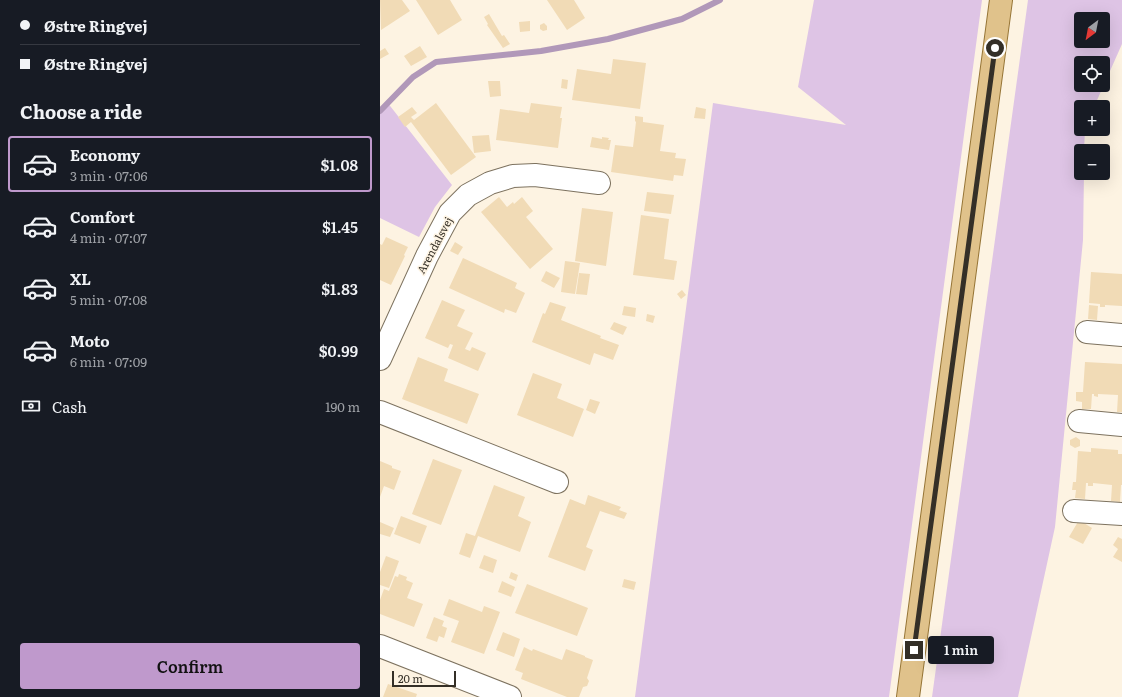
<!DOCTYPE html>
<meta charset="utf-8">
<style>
:root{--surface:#171b24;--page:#20242c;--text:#f1f3f6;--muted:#9ea1a6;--line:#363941;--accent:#bf99cc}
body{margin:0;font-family:Literata,serif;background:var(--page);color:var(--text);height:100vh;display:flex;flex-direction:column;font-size:15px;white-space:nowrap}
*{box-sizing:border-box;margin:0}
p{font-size:13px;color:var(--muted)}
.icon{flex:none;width:22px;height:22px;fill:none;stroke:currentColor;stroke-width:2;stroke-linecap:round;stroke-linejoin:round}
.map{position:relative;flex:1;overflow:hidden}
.drawer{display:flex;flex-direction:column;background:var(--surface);width:380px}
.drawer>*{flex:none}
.banner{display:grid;align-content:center;height:88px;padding:0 20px;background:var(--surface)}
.needle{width:26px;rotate:212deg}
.tools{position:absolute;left:694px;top:12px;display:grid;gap:8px}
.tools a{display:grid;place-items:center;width:36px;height:36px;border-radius:4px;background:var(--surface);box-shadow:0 4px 16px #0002;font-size:20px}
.scale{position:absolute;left:12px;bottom:10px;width:64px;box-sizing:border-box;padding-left:4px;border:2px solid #342f27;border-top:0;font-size:11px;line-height:14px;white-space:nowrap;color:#342f27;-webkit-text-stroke:3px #fdf3e2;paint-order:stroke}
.end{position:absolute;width:18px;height:18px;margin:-9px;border:5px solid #342f27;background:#fff;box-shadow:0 0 0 2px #fff}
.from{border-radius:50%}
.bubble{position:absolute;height:28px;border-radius:4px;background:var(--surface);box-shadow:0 4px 16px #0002;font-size:13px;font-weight:600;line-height:28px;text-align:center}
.banner b{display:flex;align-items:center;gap:14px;height:38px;font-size:15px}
.banner b+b{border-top:1px solid var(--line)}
.banner i{width:10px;height:10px;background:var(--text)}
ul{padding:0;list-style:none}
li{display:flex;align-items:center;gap:12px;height:56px;margin:0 8px 6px;padding:0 12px;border:2px solid transparent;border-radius:4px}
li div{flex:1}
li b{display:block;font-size:15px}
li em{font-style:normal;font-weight:600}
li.active{border-color:var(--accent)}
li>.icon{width:36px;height:36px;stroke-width:1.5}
h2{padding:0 20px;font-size:18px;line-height:48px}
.pay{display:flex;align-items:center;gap:10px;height:44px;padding:0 20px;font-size:15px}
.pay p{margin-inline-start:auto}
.primary-button{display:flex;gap:8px;margin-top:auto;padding:8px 20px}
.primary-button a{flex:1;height:46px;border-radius:4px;background:var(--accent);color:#111;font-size:16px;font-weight:600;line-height:46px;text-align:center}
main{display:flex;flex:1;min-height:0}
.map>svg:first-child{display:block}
.green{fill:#dec4e5;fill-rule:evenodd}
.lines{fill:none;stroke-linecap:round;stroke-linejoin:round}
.stream{stroke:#b198b9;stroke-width:6}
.building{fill:#f1dbb6}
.minor-casing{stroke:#7d725f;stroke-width:24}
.major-casing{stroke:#967536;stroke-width:24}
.minor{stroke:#fff;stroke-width:22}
.major{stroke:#e0c28b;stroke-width:22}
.route{stroke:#342f27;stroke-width:5}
.labels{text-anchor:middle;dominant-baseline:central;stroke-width:3;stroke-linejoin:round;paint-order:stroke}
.street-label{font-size:11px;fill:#342f27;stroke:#fdf3e2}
</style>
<main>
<section class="drawer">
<div class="banner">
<b><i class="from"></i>Østre Ringvej</b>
<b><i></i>Østre Ringvej</b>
</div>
<h2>Choose a ride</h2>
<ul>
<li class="active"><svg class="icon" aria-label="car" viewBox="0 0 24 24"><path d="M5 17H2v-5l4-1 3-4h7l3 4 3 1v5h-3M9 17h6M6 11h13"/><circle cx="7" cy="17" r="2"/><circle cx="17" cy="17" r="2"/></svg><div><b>Economy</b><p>3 min · 07:06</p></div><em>$1.08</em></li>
<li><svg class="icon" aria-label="car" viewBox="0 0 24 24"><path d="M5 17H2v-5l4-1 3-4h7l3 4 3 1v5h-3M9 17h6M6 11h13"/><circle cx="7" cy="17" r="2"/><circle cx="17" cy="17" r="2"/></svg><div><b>Comfort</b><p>4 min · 07:07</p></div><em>$1.45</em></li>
<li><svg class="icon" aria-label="car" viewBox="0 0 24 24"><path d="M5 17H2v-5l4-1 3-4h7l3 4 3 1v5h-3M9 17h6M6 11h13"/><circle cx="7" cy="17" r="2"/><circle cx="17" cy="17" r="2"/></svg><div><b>XL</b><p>5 min · 07:08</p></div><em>$1.83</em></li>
<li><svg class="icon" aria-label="car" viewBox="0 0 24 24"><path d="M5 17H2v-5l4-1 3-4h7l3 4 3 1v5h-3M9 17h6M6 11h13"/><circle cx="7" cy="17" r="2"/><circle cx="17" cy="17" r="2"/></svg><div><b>Moto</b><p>6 min · 07:09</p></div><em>$0.99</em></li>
</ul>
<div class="pay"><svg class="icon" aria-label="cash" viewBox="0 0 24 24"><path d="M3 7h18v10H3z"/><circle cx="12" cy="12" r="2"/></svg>Cash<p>190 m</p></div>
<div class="primary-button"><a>Confirm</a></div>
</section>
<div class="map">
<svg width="742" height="697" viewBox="0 0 742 697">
<rect width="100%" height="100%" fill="#fdf3e2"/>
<path class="green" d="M 434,0 L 602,0 L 509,697 L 255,697 L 333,103 L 466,125 L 418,87 Z
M 648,0 L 742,0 L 742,44 L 714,107 L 701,107 L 701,129 L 705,129 L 704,151 L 701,151 L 701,173 L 704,173 L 703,240 L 675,527 L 638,697 L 552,697 ZM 701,19 L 723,19 L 723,41 L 701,41 ZM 701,63 L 723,63 L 723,85 L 701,85 Z
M 7,102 L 72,185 L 55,207 L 39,237 L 0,218 L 0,109 Z"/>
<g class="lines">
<path class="stream" d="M 0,111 L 33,77 L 56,62 L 161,51 L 228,39 L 302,19 L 340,0"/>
</g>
<path class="building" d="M 0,0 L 22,0 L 30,11 L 1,30 Z
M 36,0 L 70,0 L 82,20 L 58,35 Z
M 167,0 L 194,0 L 205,18 L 187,30 Z
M 109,14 L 122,36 L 124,35 L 130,44 L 123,48 L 107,25 L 108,24 L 104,17 Z
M 150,21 L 150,31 L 140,32 L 139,22 Z
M 164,23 L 167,26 L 167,30 L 163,31 L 160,29 L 160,25 Z
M 40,46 L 47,57 L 31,66 L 24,56 Z
M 5,48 L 9,54 L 0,59 L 0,51 Z
M 233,59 L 266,63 L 260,109 L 192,100 L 197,69 L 231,74 Z
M 182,79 L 188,80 L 187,89 L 181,88 Z
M 108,81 L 120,81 L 121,96 L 110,97 Z
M 56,103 L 96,157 L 71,175 L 31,122 L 25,127 L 18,117 L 32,107 L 37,113 L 31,117 L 34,120 Z
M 151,103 L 182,107 L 180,118 L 182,118 L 178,148 L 116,140 L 120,109 L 149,113 Z
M 316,107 L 326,109 L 325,119 L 314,118 Z
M 255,116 L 263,117 L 263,122 L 284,125 L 280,151 L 296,153 L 295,158 L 306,159 L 303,176 L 294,175 L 293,181 L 231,172 L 235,145 L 253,147 L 256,122 L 255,121 Z
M 109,135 L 111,151 L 94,153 L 92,136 Z
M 212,137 L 222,139 L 222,137 L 229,138 L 228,140 L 231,140 L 229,150 L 210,147 Z
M 267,192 L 294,195 L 291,214 L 264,211 Z
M 119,197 L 127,207 L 133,202 L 134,204 L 142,197 L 153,211 L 146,217 L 173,249 L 150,269 L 101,212 Z
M 202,208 L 233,212 L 226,266 L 195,261 Z
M 261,215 L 289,219 L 284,259 L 297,261 L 294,280 L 253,275 Z
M 6,237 L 28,247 L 24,255 L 25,256 L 11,285 L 0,280 L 0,244 L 2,245 Z
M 75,242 L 83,247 L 78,255 L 70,251 Z
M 83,258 L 137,283 L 135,288 L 145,293 L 136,313 L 125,309 L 124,313 L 69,288 Z
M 185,261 L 200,263 L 195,294 L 181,292 Z
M 166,271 L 180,278 L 174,288 L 161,281 Z
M 711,272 L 742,274 L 742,306 L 725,305 L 725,307 L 720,307 L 720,304 L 709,303 Z
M 199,273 L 210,274 L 207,295 L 196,294 Z
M 302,290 L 306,295 L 301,299 L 297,294 Z
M 62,300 L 85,310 L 77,326 L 93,333 L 85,349 L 90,351 L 92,347 L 106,353 L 98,371 L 68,358 L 73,345 L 70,344 L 68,348 L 45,338 Z
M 170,302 L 186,307 L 181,320 L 221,336 L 220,338 L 239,345 L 233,360 L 214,353 L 210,365 L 152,342 L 163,313 L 165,314 Z
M 709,305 L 718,306 L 717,320 L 708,319 Z
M 244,306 L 256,308 L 255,317 L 242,315 Z
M 267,314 L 275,316 L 273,323 L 266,321 Z
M 234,322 L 247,327 L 243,335 L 230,329 Z
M 38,357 L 68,369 L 64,381 L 99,394 L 87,424 L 22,399 Z
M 705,362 L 742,364 L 742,412 L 737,412 L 738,395 L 718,394 L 718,397 L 714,396 L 714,394 L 712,394 L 711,409 L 702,409 L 702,402 L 696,401 L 696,392 L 703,392 Z
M 153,373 L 182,384 L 177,398 L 204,409 L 193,437 L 137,415 Z
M 210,399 L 220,402 L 215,414 L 206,410 Z
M 696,437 L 700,440 L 700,446 L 695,448 L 690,445 L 690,440 Z
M 711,448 L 738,450 L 738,454 L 742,454 L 742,485 L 741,485 L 740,502 L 731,501 L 732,485 L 713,483 L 713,486 L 708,486 L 708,483 L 706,483 L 705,499 L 695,498 L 696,490 L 692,490 L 693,482 L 696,482 L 698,451 L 711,452 Z
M 53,459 L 82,470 L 61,525 L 32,514 Z
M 0,461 L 12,466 L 12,468 L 21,471 L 14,490 L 4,486 L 0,497 Z
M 114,485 L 145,497 L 138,516 L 151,522 L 140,552 L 98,536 L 90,558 L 79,554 L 86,533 L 95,536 Z
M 208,495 L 241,507 L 239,510 L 247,513 L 244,519 L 220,511 L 206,547 L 213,550 L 205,571 L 168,557 L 190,499 L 205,505 Z
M 21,516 L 47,526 L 40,544 L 14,534 Z
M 699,520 L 712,528 L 703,544 L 689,537 Z
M 0,522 L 14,528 L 10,537 L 0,534 Z
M 738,537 L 742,539 L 742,562 L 733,557 L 738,549 L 733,545 Z
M 104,555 L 117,560 L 113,573 L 99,568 Z
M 6,556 L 19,561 L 9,588 L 0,585 L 0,572 Z
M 131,572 L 138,575 L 136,581 L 129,578 Z
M 19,574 L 27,577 L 26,580 L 33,583 L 27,598 L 43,604 L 34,627 L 0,614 L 0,600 L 4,589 L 9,591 L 15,576 L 18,577 Z
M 244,579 L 256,582 L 254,590 L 242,587 Z
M 122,581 L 135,587 L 131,597 L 118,592 Z
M 147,584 L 208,608 L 197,636 L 135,613 Z
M 69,599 L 102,612 L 104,606 L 120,612 L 104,654 L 71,642 L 79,621 L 63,615 Z
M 54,617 L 64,621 L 62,626 L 67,628 L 64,638 L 59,636 L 57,642 L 46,638 Z
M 123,632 L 140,639 L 134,657 L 116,650 Z
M 144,647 L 152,651 L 153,649 L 182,660 L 186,649 L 205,656 L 205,657 L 213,660 L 207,678 L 209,681 L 207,686 L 203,687 L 199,697 L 187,697 L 141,679 L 143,673 L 135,670 Z
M 8,684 L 37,694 L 36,697 L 3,697 Z"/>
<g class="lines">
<g class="minor-casing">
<path id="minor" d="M 707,332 L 742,335
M 0,359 L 47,256 L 70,213 L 88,195 L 110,183 L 133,176 L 155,175 L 219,183
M 0,412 L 177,482
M 699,421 L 742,425
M 694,511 L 742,514
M 0,646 L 130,697"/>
</g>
<g class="major-casing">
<path id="major" d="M 528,697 L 621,0"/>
</g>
<use href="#minor" class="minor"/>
<use href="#major" class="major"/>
</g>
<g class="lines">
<path class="route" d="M 534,650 L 615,48"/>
</g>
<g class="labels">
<g class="street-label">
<text transform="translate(54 245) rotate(-62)">Arendalsvej</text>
</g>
</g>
</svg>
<div class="tools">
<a><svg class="needle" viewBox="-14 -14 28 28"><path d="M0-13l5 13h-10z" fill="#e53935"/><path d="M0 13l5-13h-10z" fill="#9ea1a6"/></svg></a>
<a><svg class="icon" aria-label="locate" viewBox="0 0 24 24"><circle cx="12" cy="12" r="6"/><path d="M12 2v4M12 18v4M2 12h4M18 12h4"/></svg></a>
<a>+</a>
<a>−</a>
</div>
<div class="scale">20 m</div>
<i class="end from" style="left:615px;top:48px"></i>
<i class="end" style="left:534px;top:650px"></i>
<div class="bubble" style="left:548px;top:636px;width:66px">1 min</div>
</div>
</main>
